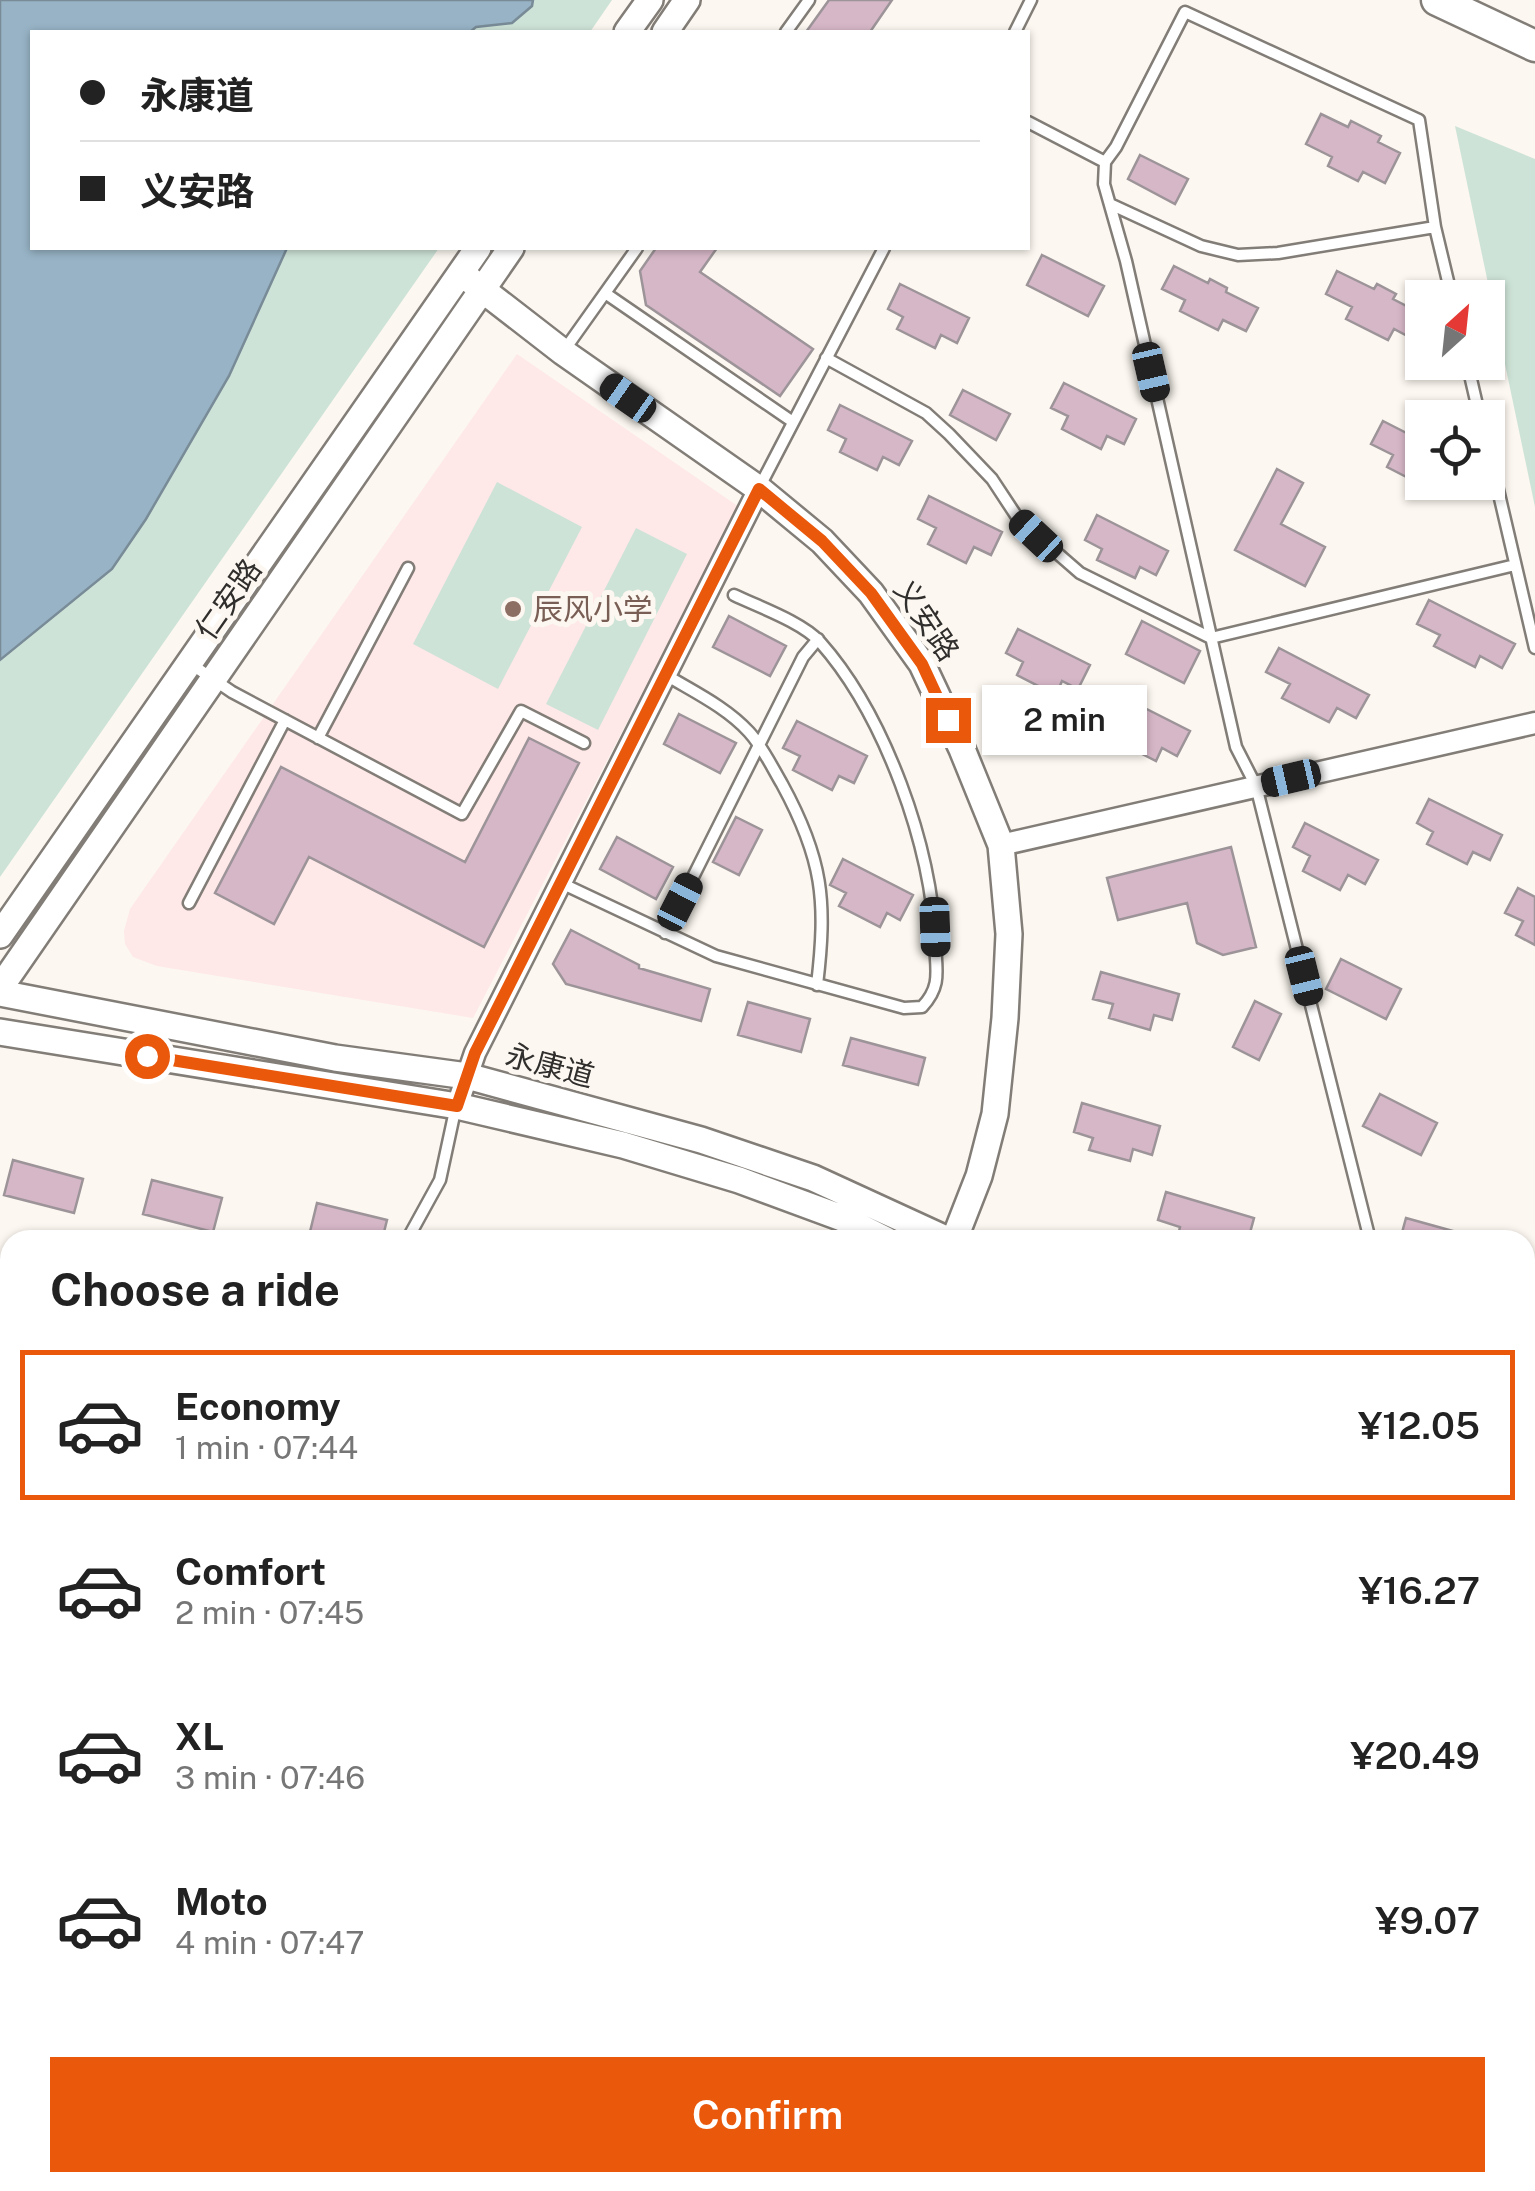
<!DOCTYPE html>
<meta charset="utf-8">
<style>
:root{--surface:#fff;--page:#f6f6f6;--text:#222;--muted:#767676;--line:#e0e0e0;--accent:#ea580c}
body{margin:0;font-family:"Public Sans","Noto Sans SC",sans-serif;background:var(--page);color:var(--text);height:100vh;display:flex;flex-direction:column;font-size:38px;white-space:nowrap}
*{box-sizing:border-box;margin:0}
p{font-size:32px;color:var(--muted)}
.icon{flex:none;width:55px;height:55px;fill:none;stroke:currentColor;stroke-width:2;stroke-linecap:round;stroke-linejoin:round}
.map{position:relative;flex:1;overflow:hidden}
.panel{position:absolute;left:0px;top:1230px;width:1535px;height:962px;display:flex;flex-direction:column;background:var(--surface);border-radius:30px 30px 0 0;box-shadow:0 2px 8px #0004}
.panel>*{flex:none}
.hud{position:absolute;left:30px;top:30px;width:1000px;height:220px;border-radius:0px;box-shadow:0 2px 8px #0004;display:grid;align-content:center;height:220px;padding:0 50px;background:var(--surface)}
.needle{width:65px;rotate:27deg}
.tools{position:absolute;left:1405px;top:280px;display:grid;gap:20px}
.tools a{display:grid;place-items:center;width:100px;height:100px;border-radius:0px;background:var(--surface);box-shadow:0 2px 8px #0004;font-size:50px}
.end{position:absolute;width:45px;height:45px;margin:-22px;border:12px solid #ea580c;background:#fff;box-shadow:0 0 0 5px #fff}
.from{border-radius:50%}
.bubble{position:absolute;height:70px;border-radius:0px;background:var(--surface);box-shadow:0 2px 8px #0004;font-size:32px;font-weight:600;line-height:70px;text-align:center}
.car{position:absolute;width:30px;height:60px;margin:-30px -15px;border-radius:12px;box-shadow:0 0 8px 2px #0007;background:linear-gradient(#222 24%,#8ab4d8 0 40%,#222 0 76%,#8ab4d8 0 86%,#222 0)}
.hud b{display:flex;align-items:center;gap:35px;height:95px;font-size:38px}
.hud b+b{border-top:2px solid var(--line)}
.hud i{width:25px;height:25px;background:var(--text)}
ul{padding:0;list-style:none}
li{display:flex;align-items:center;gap:30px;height:150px;margin:0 20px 15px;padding:0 30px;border:5px solid transparent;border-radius:0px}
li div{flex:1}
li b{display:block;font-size:38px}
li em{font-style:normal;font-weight:600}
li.current{border-color:var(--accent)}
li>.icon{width:90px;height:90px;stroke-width:1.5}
h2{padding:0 50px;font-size:45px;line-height:120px}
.action{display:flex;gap:20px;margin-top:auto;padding:20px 50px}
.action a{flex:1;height:115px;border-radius:0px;background:var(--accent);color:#fff;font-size:40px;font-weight:600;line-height:115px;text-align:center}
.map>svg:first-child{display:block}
.education{fill:#fee8e8}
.medical{fill:#fee6f2}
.green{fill:#cee3d7}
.water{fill:#97b3c5;stroke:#788b97;stroke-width:2.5}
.building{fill:#d6b7c7;stroke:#9c9498;stroke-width:2.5}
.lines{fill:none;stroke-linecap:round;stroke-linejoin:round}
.service-casing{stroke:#827d77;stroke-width:15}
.minor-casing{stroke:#827d77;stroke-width:25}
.tertiary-casing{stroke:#827d77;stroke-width:30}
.secondary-casing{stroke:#827d77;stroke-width:35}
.service{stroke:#fff;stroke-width:10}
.minor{stroke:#fff;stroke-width:20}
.tertiary{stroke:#fff;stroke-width:25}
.secondary{stroke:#fff;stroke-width:30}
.route{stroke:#ea580c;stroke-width:12}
.education-dot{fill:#8d6e63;stroke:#fcf7f0;stroke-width:4}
.labels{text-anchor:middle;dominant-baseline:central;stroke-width:10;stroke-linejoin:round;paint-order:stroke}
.street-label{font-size:30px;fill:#312f2d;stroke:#fcf7f0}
.education-label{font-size:30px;fill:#785e54;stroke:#fcf7f0;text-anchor:start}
</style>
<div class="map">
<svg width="1535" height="2191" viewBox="0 0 1535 2191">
<rect width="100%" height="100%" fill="#fcf7f0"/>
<path class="education" d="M 517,354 L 739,507 L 473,1018 L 157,966 L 133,957 L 125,944 L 124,931 L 130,909 Z
M 0,1933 L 10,1935 L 10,2135 L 0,2131 Z"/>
<path class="medical" d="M 1525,1834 L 1535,1846 L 1535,1890 L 1525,1900 Z"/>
<path class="green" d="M 0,0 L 612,0 L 590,32 L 32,32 L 32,248 L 439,248 L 0,877 Z
M 1455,126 L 1535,159 L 1535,507 Z
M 497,482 L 582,527 L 498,689 L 413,644 Z
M 636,528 L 687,554 L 598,730 L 546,704 Z"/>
<path class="water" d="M 0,0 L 533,0 L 532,6 L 512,23 L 476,27 L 470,32 L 32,32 L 32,248 L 287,248 L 229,376 L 146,519 L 112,569 L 0,660 Z"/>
<path class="building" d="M 829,0 L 892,0 L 870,32 L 806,32 Z
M 1321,114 L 1348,127 L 1351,121 L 1381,136 L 1378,142 L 1400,153 L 1385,183 L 1363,172 L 1358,181 L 1328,166 L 1332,157 L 1306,144 Z
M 1140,155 L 1188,179 L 1175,204 L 1128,179 Z
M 656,248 L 717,248 L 700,272 L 813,349 L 780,396 L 646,305 L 640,271 Z
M 1042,255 L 1104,286 L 1088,316 L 1027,285 Z
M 1174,266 L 1208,283 L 1210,279 L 1227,288 L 1226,292 L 1258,308 L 1246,331 L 1223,320 L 1218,330 L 1180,311 L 1185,300 L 1162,289 Z
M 1337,271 L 1374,289 L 1377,284 L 1396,294 L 1393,299 L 1422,314 L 1422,325 L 1415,340 L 1394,329 L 1388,340 L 1346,319 L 1352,307 L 1326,294 Z
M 900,284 L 969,318 L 957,343 L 941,335 L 935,348 L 897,329 L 903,317 L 888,309 Z
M 1064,383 L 1136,419 L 1124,444 L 1107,436 L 1101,449 L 1062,429 L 1068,416 L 1051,408 Z
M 963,390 L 1010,414 L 996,440 L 950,415 Z
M 840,405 L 912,441 L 899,465 L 883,457 L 877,470 L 840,452 L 846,439 L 828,430 Z
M 1383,421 L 1422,441 L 1422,485 L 1387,467 L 1393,455 L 1371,444 Z
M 1277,469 L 1303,483 L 1281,524 L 1325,547 L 1305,586 L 1235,550 Z
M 929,496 L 1002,532 L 991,555 L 974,547 L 966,563 L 928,544 L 936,528 L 918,519 Z
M 1097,515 L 1168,551 L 1156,575 L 1140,567 L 1135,578 L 1097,560 L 1102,549 L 1085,540 Z
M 1429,600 L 1515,644 L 1502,668 L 1480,656 L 1475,667 L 1434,646 L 1440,635 L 1417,624 Z
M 729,616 L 786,646 L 770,676 L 713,647 Z
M 1142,621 L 1200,651 L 1184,683 L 1126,654 Z
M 1018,629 L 1090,665 L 1078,689 L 1062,681 L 1056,695 L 1017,675 L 1023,662 L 1006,653 Z
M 1279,648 L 1369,695 L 1356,718 L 1337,708 L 1329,722 L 1282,698 L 1290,684 L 1266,672 Z
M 1119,695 L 1190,731 L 1177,756 L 1162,748 L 1156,761 L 1119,742 L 1125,730 L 1106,720 Z
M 679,714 L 736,743 L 720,773 L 664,744 Z
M 797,721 L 867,756 L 854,783 L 839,776 L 832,790 L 793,770 L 800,756 L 783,748 Z
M 529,738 L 579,763 L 484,947 L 309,857 L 274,924 L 215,893 L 281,767 L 465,862 Z
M 1429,799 L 1502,835 L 1490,860 L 1473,852 L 1467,864 L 1427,844 L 1433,832 L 1417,823 Z
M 736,817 L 762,830 L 739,875 L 713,862 Z
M 1305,823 L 1378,860 L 1365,884 L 1348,875 L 1340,890 L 1303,871 L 1310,856 L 1293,847 Z
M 617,837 L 673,867 L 656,899 L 600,869 Z
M 1231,847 L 1256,947 L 1223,955 L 1197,943 L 1187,903 L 1118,920 L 1107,878 Z
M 843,859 L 913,895 L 900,920 L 887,913 L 880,927 L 839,906 L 846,893 L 830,885 Z
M 1518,888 L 1535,897 L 1535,945 L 1516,935 L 1523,921 L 1505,913 Z
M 571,930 L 639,965 L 639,968 L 710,989 L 701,1021 L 566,984 L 553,964 Z
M 1341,959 L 1401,989 L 1386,1019 L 1326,989 Z
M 1101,972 L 1179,994 L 1172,1020 L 1154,1015 L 1150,1030 L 1109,1018 L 1113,1004 L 1093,999 Z
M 1255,1001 L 1281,1014 L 1259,1060 L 1233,1047 Z
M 748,1002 L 810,1019 L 801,1052 L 738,1035 Z
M 851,1038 L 925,1058 L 918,1085 L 843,1065 Z
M 1380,1094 L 1437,1123 L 1421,1155 L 1363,1126 Z
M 1082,1103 L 1160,1126 L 1152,1155 L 1133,1149 L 1130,1161 L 1089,1150 L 1093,1138 L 1074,1132 Z
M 13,1160 L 83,1179 L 74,1213 L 4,1195 Z
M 152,1180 L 222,1198 L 213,1232 L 143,1214 Z
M 1166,1192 L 1254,1218 L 1248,1240 L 1177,1240 L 1180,1227 L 1158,1220 Z
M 317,1203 L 387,1220 L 382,1240 L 308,1240 Z
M 1406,1218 L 1467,1235 L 1466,1240 L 1400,1240 Z"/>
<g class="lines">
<g class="service-casing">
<path id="service" d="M 786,32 L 809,0
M 1015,32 L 1031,0
M 1028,122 L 1105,162 L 1116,147 L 1185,12 L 1419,120 L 1435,227 L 1452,298
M 1105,162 L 1104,184 L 1126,261 L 1236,747 L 1256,786 L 1370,1240
M 1110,204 L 1201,246 L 1238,255 L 1278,253 L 1435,227
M 605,293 L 793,422
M 563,352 L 637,248
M 826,358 L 926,413 L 949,434 L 992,479 L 1019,520 L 1080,573 L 1211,638 L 1515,565
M 1467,362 L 1480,418
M 1488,447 L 1535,648
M 759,488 L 884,248
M 191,664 L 232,692 L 462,814 L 521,711 L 584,743
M 666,675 C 694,692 726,707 749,732 C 762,746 772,767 782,784 C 823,859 827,901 817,985
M 318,738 L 408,568
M 561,883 L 716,956 L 904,1008 L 922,1007 C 942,986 936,970 935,943 C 933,848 884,714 820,642 C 802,622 759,607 734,595
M 189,903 L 285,720
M 665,933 L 803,657 L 818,639
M 407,1240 L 440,1180 L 456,1106
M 1525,1283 L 1535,1281
M 1525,1293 L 1535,1300
M 1525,1407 L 1532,1415 L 1535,1425
M 0,1915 L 10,1918
M 0,2015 L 10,1983"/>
</g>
<g class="minor-casing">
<path id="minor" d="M 1001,845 L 1535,723
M 457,1106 L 475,1053 L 759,489"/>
</g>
<g class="tertiary-casing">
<path id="tertiary" d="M 627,32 L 650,0
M 665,32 L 687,0
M 461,273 L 563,352 L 759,489 L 822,541 L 871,593 L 922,664 L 962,749 L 1001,845 L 1009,934 L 1005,1018 L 995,1114 L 979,1176 L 954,1240
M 0,935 L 478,248
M 0,988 L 511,248
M 0,993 L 335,1058 L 467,1076 L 701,1140 L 813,1178 L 948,1240
M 0,1032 L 457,1106 L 623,1145 L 739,1180 L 842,1218 L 886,1240
M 1525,1687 L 1535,1698
M 1525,1730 L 1535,1742
M 0,2162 L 10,2165
M 66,2182 L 93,2191
M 256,2191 L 260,2182"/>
</g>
<g class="secondary-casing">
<path id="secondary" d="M 1437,0 L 1535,46
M 1525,1975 L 1535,1971
M 1525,2042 L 1535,2038
M 1167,2191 L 1173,2182
M 1262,2191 L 1272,2182"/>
</g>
<use href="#service" class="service"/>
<use href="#minor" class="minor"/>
<use href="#tertiary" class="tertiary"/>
<use href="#secondary" class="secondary"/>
</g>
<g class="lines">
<path class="route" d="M 147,1056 L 457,1106 L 475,1053 L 759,489 L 822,541 L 871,593 L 922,664 L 948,720"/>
</g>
<circle class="education-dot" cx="513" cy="609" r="10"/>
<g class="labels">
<g class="street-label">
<text transform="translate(228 599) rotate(-55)">仁安路</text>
<text transform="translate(927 620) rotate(56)">义安路</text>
<text transform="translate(550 1065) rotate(15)">永康道</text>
</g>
<g class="education-label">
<text x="533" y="609">辰风小学</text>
</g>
</g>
</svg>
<div class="tools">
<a><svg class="needle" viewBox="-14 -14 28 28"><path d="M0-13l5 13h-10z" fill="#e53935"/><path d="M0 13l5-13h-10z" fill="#767676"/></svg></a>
<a><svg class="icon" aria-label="locate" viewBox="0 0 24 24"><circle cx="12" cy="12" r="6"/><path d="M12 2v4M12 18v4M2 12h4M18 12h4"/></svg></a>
</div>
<i class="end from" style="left:147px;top:1056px"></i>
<i class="end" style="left:948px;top:720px"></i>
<div class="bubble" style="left:982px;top:685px;width:165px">2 min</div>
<i class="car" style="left:1151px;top:372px;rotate:167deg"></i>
<i class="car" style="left:628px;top:398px;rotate:305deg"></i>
<i class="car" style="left:1036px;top:536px;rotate:313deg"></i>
<i class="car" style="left:1291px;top:778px;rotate:257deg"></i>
<i class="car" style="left:680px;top:902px;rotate:27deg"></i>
<i class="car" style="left:935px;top:927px;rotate:178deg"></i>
<i class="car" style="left:1304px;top:976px;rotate:166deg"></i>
<div class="hud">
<b><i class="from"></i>永康道</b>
<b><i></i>义安路</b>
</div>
<section class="panel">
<h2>Choose a ride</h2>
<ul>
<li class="current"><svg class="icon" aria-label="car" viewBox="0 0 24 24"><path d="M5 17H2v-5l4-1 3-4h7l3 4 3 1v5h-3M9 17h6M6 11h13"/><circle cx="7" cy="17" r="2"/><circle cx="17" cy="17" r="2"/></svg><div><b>Economy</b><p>1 min · 07:44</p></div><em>¥12.05</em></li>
<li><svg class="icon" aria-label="car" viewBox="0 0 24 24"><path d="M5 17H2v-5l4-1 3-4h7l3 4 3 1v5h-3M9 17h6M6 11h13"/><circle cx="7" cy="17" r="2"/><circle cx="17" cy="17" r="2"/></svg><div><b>Comfort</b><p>2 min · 07:45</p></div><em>¥16.27</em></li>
<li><svg class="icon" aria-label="car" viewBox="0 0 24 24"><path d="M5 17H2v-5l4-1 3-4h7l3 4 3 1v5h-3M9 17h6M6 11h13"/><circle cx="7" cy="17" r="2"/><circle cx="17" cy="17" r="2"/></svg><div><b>XL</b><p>3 min · 07:46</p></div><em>¥20.49</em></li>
<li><svg class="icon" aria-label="car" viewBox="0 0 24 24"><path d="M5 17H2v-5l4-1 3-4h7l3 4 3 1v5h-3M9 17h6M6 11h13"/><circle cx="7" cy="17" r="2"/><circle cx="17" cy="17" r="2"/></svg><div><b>Moto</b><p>4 min · 07:47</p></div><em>¥9.07</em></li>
</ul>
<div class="action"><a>Confirm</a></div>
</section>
</div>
